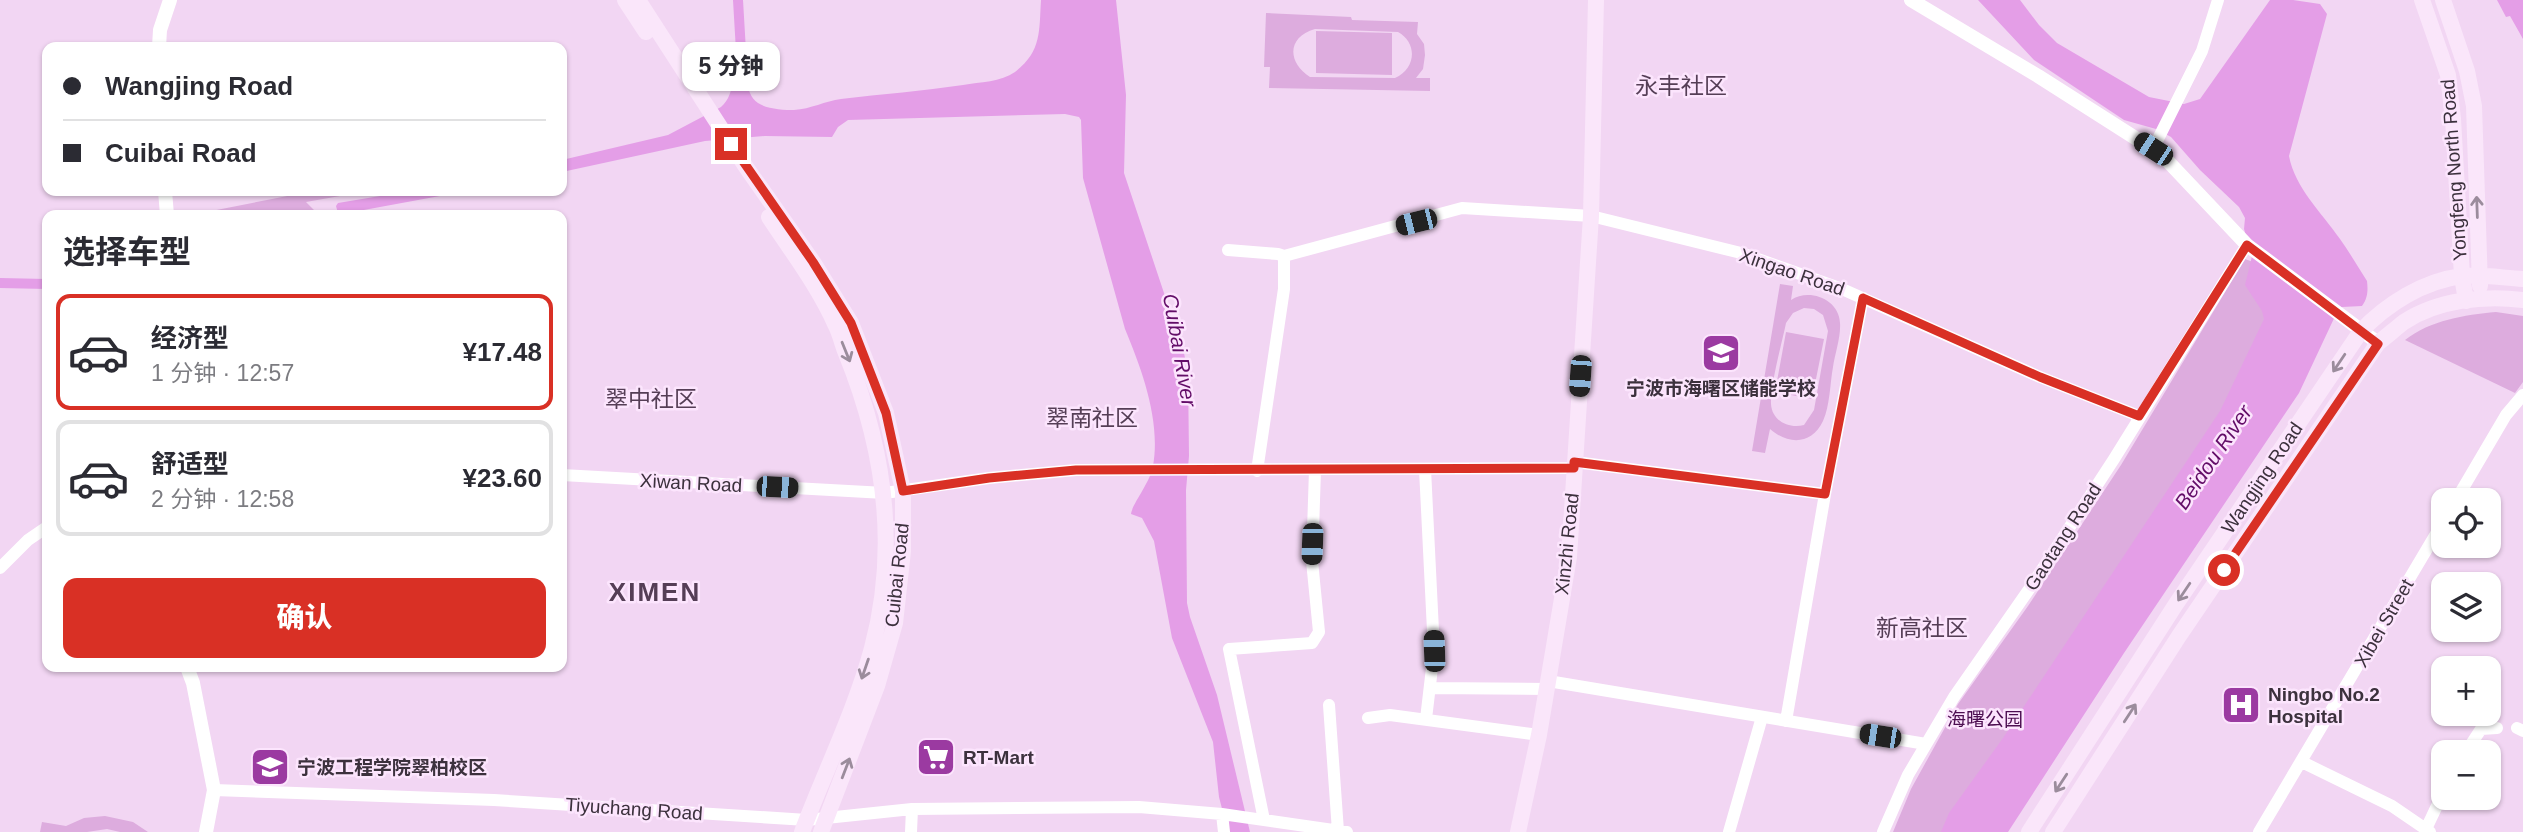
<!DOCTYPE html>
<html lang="zh">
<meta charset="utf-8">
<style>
:root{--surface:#fff;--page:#f2f2f3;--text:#2b2b33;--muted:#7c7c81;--line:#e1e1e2;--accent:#d93025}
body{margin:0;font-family:Helvetica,"Noto Sans SC",sans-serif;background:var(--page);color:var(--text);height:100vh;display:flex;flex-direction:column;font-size:26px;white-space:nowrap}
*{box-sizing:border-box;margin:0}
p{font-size:23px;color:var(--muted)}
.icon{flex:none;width:38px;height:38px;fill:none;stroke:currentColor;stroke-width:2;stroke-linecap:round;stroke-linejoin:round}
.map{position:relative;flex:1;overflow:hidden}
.side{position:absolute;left:42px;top:210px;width:525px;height:462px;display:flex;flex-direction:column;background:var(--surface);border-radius:14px;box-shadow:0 2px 5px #0004}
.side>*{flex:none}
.banner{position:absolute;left:42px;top:42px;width:525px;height:154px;border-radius:14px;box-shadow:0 2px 5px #0004;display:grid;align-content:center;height:154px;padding:0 21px;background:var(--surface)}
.controls{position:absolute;left:2431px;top:488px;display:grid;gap:14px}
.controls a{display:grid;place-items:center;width:70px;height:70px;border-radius:14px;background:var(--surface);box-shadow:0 2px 5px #0004;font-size:35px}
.end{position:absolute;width:32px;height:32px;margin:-16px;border:9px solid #d93025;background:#fff;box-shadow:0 0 0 4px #fff}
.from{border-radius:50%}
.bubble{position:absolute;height:49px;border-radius:14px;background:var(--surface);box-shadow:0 2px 5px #0004;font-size:23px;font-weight:800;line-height:49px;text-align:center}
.car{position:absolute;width:21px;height:42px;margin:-21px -10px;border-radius:9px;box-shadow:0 0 5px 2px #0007;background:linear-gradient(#222 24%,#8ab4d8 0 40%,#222 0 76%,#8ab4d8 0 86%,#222 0)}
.banner b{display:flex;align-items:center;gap:24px;height:66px;font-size:26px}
.banner b+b{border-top:2px solid var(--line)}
.banner i{width:18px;height:18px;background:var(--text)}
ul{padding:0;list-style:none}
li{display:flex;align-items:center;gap:21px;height:116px;margin:0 14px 10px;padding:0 7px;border:4px solid var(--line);border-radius:14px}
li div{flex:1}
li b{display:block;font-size:26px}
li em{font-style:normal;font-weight:800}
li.selected{border-color:var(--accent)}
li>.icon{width:63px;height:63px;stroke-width:1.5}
h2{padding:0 21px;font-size:32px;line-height:84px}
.primary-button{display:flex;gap:14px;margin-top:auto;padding:14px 21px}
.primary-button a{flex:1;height:80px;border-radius:14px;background:var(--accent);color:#fff;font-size:28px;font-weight:800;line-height:80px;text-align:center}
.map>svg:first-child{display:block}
.green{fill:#ddacde;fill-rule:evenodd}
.water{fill:#e49ee7}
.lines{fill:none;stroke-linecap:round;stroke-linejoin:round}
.canal{stroke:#e49ee7;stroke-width:10}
.minor{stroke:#fff;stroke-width:12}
.tertiary{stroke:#fff;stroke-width:14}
.secondary{stroke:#fae6fa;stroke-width:16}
.oneway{stroke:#9b8c9c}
.route{stroke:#d93025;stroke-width:9}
.labels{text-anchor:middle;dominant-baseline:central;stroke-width:5;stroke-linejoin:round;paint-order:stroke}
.street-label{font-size:19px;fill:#3c313d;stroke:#fce5fd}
.poi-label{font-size:19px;font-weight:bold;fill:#3c313d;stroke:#fce5fd;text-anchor:start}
.park-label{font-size:19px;fill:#4d0e51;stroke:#fce5fd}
.water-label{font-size:21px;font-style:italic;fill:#630d68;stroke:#fce5fd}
.quarter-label{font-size:23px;fill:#553e56;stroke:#fce5fd}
.district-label{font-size:26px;font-weight:bold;letter-spacing:2px;fill:#553e56;stroke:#fce5fd}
</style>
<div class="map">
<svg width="2523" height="832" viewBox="0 0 2523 832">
<rect width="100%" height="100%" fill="#f2d6f3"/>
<path class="green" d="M 1266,13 L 1351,17 L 1352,20 L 1418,22 L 1417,34 L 1424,44 L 1425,55 L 1423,69 L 1416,78 L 1430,78 L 1430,91 L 1269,88 L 1270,67 L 1264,67 ZM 1315,29 L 1398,32 C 1418,43 1416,69 1395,78 L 1310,77 C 1287,62 1287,37 1315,29 Z
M 1316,31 L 1392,33 L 1392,75 L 1316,73 Z
M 313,191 L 340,191 L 340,196 L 306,202 L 319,215 L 191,215 Z
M 2245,259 L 2253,262 L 2268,319 L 2219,416 L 1952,832 L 1893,832 L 1911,789 L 1958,704 L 2028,606 L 2121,465 Z
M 1780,284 L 1793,286 L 1791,300 C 1809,288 1839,299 1840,323 C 1841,337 1835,353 1833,367 C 1830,383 1830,406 1823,421 C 1812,445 1788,445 1770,429 L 1765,453 L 1752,451 ZM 1804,308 L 1814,309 L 1823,315 L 1828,331 L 1814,410 L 1804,425 C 1789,429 1772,421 1771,404 C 1770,386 1782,343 1786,323 L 1793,313 Z
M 2496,312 L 2523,316 L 2523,382 L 2515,393 L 2405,340 C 2431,320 2464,315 2496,312 Z
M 1786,332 L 1824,339 L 1812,399 L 1775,392 Z
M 105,816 L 133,822 L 148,832 L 120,832 L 107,829 L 87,832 L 40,832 L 42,822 L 66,826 L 84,818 Z"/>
<path class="water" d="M 1041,0 L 1116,0 L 1126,95 L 1124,173 L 1184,353 L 1188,373 L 1189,456 L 1186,490 L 1187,603 L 1190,617 L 1217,695 L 1250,832 L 1228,832 L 1219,797 L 1213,742 L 1172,638 L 1154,541 L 1142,518 L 1131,514 C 1132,504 1150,483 1153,466 C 1161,421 1142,370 1125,329 L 1083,178 L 1081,120 L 1079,117 L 1065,114 L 848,120 L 838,127 L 832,137 L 765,136 L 705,141 L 562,172 L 562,160 L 668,135 L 721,107 C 736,93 732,76 728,58 L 744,53 C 746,67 744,94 758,103 C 767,109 784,110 794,110 C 811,109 825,101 841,99 C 882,94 923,91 963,85 C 980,82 1001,82 1015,72 C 1042,51 1039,31 1041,0 Z
M 1978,0 L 2020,0 L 2039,25 L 2057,43 L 2149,97 L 2184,104 L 2200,99 L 2270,0 L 2293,0 L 2320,4 L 2327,14 L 2289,156 C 2295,188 2322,213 2340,239 C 2350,253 2358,267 2367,281 C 2368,290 2368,298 2362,306 L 2342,307 L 2337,312 L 2299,393 L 2124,653 L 2008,832 L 1941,832 L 1949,813 L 2003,738 L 2220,411 L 2264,319 L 2262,311 L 2245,285 L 2252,256 L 2244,229 L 2245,218 L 2239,207 L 2200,170 L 2171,137 L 2156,129 L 2124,120 L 2034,60 Z
M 2497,0 L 2523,0 L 2523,39 L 2510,16 L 2506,17 Z
M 410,191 L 467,191 L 342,214 L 338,213 L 336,206 L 338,203 Z"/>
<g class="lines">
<path class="canal" d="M 738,0 L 742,68
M 0,283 L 47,284"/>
<path class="minor" d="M 2153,149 L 2202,51 L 2218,0
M 1228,250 L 1278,254 L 1284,256 L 1462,208 L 1591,216 L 1741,253 L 1842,289 L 2040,377 L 2139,416
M 1575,462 L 1825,494 L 1863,298
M 1425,469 L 1434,651 L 1426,719
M 1257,471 L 1284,289 L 1284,256
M 562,475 L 885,493 L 989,478 L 1076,470 L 1574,468
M 2456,500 L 2506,415 L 2523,395
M 0,568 L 28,540 L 47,527
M 1548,681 L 1926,744
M 1430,688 L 1546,689
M 1329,705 L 1338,831
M 1368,718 L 1390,715 L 1539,735
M 1786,721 L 1825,494
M 2517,728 L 2523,731
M 2466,752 L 2481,729 L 2497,728
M 2302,762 L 2392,806 L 2430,832
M 214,790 L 494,800 L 807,820 L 912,809 L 1139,807 L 1222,814 L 1347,832
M 1222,814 L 1224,832
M 1264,820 L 1229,649 L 1312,643 L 1319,632 L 1312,561 L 1315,470
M 2426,829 L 2443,793
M 911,832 L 912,809
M 1729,832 L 1762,717
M 1883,832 L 1908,775 L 1954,697 L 2030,588 L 2114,459 L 2247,245
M 2259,832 L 2443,522"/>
<path class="tertiary" d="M 1911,0 L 2038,76 L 2162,155 L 2247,245 L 2378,343
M 159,47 L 160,30 L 170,0
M 165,191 L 167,215
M 187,667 L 193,683 L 214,790 L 206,832"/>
<path class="secondary" d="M 625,0 L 646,32
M 638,0 L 746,167 L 813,262 L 851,323 L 886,413 L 903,491 L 903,551 L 895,623 L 877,686 L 821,832
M 2422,0 L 2448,75 L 2453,119 L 2462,276 L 2466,301
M 2443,0 L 2467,71 L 2474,106 L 2480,286
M 769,217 C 792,252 819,287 836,326 C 840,334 842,343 845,351 C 884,446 899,547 872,648 C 855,711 825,771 802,832
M 1518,832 L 1539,735 L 1569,557 L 1591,216 L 1596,0
M 2029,832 L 2176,604 L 2361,331 C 2387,304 2423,281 2462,276 C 2482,274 2503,278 2523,279
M 2053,832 L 2179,636 L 2378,343 C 2386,337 2395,329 2404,322 C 2437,300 2484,295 2523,300"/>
</g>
<defs><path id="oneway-shaft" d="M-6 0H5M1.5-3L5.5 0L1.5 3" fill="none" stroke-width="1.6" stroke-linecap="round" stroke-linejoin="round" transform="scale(1.75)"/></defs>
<g class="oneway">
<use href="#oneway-shaft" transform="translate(2477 207) rotate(-92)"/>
<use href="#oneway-shaft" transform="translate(846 352) rotate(68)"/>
<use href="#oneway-shaft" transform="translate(2339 363) rotate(124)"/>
<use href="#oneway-shaft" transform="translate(2184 592) rotate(124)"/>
<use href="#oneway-shaft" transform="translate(865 669) rotate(109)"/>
<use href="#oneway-shaft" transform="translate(2130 713) rotate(-57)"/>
<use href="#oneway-shaft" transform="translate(846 768) rotate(-69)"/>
<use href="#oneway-shaft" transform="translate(2061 783) rotate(123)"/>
</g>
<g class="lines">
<path class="route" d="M 731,144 L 813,262 L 851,323 L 886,413 L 903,491 L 989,478 L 1076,470 L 1574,468 L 1574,462 L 1825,494 L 1863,298 L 2040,377 L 2139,416 L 2247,245 L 2378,344 L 2224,570"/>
</g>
<defs>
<g id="school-square" transform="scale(2.0125)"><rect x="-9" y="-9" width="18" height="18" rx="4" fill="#9b3aa1" stroke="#fce5fd"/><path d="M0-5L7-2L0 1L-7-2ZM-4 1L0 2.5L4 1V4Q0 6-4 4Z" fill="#fff"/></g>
<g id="hospital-square" transform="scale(2.0125)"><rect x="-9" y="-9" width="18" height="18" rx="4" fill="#9b3aa1" stroke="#fce5fd"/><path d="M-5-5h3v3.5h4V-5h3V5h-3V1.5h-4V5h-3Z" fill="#fff"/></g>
<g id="supermarket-square" transform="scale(2.0125)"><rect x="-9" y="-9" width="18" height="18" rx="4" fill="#9b3aa1" stroke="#fce5fd"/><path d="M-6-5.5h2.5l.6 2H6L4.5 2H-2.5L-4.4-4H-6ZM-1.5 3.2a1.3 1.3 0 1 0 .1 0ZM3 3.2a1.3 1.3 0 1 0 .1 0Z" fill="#fff"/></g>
<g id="university-square" transform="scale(2.0125)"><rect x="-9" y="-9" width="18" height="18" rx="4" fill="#9b3aa1" stroke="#fce5fd"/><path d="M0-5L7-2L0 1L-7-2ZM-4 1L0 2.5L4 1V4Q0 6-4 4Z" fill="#fff"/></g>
</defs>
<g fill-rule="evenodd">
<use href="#school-square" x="1721" y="353"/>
<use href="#hospital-square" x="2241" y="705"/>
<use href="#supermarket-square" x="936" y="757"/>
<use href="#university-square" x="270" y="767"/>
</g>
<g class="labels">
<g class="street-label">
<text transform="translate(2454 170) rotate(-94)">Yongfeng North Road</text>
<text transform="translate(1792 272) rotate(19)">Xingao Road</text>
<text transform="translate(2262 478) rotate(-56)">Wangjing Road</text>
<text transform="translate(691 483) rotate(3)">Xiwan Road</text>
<text transform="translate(2063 537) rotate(-57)">Gaotang Road</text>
<text transform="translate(1567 544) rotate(-84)">Xinzhi Road</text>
<text transform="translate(897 575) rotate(-84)">Cuibai Road</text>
<text transform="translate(2384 623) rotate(-60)">Xibei Street</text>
<text transform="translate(634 809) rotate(4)">Tiyuchang Road</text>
</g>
<g class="poi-label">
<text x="1721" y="388" text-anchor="middle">宁波市海曙区储能学校</text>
<text x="2268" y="694">Ningbo No.2<tspan x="2268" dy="22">Hospital</tspan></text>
<text x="963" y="757">RT-Mart</text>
<text x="297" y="767">宁波工程学院翠柏校区</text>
</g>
<g class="park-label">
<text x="1985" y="719">海曙公园</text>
</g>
<g class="water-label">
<text transform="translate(1180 350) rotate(80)">Cuibai River</text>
<text transform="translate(2213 457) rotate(-56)">Beidou River</text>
</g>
<g class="quarter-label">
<text x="1681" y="86">永丰社区</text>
<text x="651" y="399">翠中社区</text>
<text x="1092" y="418">翠南社区</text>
<text x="1922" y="628">新高社区</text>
</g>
<g class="district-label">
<text x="655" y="592">XIMEN</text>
</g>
</g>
</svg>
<div class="controls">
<a><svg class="icon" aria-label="locate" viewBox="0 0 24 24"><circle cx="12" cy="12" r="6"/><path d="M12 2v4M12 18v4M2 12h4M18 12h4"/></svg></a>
<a><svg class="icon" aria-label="layers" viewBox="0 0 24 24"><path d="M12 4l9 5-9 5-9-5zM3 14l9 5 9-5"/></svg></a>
<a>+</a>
<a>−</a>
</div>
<i class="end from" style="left:2224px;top:570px"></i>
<i class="end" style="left:731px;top:144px"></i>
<div class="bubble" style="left:682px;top:42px;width:98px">5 分钟</div>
<i class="car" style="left:2153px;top:149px;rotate:303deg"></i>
<i class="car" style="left:1416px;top:222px;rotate:256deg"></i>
<i class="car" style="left:1580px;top:376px;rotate:184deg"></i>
<i class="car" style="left:777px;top:487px;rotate:93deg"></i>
<i class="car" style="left:1312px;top:544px;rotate:182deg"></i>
<i class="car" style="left:1434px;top:651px;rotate:358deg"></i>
<i class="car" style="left:1880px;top:736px;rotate:279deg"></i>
<div class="banner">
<b><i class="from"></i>Wangjing Road</b>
<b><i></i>Cuibai Road</b>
</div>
<section class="side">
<h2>选择车型</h2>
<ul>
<li class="selected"><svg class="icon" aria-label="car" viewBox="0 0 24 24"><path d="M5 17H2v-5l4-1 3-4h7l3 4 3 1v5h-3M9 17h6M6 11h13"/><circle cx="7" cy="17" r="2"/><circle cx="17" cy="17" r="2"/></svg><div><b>经济型</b><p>1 分钟 · 12:57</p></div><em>¥17.48</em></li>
<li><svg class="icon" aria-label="car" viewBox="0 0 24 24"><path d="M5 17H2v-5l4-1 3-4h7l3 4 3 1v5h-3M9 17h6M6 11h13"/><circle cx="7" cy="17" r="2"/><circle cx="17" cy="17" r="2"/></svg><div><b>舒适型</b><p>2 分钟 · 12:58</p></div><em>¥23.60</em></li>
</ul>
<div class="primary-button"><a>确认</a></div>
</section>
</div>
